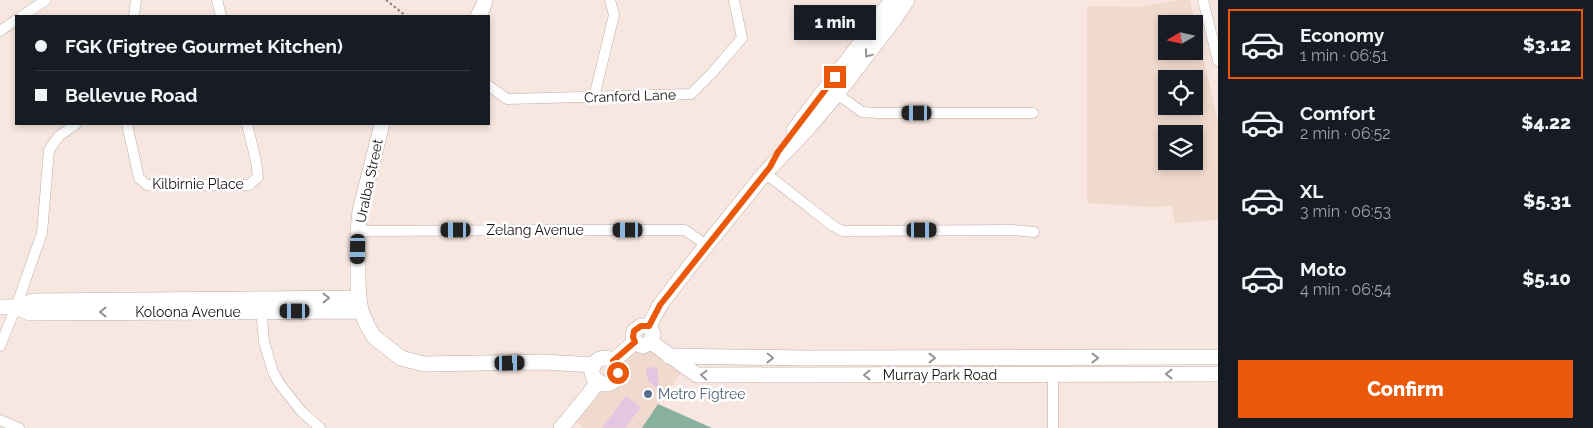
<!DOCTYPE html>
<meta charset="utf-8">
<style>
:root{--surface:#171b24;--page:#242831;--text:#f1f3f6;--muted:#9ea1a6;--line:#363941;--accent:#ea580c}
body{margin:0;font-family:Raleway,sans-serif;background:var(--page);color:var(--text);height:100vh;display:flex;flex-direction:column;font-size:19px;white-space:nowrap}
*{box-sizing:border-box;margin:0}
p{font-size:16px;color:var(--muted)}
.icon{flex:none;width:28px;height:28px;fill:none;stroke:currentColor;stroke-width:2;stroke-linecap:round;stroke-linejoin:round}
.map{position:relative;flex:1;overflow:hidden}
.drawer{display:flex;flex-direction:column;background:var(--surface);width:375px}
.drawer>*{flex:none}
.guide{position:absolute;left:15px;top:15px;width:475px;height:110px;border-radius:0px;box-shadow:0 2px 8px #0003;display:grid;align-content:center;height:110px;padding:0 20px;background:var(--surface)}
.needle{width:32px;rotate:261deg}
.fabs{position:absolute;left:1158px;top:15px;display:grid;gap:10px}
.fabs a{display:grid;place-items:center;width:45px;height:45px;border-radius:0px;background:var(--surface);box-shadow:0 2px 8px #0003;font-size:25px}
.end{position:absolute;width:22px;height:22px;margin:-11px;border:6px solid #ea580c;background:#fff;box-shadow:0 0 0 2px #fff}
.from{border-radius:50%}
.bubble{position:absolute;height:35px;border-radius:0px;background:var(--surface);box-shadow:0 2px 8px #0003;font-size:16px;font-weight:800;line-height:35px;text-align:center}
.car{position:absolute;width:15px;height:30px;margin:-15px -8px;border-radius:6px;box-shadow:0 0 4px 1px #0007;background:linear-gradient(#222 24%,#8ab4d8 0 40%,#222 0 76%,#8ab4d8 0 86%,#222 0)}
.guide b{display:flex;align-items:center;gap:18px;height:48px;font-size:19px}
.guide b+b{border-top:1px solid var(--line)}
.guide i{width:12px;height:12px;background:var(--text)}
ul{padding:9px 0 0;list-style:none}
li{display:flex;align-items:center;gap:15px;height:70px;margin:0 10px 8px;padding:0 10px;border:2px solid transparent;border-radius:0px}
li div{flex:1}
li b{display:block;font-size:19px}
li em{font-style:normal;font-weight:800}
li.selected{border-color:var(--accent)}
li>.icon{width:45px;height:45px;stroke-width:1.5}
.cta{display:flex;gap:10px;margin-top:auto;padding:10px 20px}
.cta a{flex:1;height:58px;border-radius:0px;background:var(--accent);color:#fff;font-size:20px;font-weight:800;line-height:58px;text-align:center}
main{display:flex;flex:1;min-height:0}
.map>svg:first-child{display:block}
.built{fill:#f0d9cd;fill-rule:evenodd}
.forest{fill:#88b09e}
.building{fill:#e5c6e2}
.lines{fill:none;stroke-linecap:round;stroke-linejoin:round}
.street-casing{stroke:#bdaea6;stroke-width:11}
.secondary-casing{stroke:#bdaea6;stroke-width:16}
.path{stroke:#887d78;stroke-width:2;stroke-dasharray:2.5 2.5;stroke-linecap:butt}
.street{stroke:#fff;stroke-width:10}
.secondary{stroke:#fff;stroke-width:15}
.oneway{stroke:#979493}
.route{stroke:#ea580c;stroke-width:6}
.service-dot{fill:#5c6f8a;stroke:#fff;stroke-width:2}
.labels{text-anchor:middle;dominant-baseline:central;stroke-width:5;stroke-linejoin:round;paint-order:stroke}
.street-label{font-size:14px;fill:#181210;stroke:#fff}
.service-label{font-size:14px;fill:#4e5e75;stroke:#fff;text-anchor:start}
</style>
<main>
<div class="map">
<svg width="1218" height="428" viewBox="0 0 1218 428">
<rect width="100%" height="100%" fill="#f7e7e0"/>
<path class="built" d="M 1180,0 L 1190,0 L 1218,122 L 1218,220 L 1175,223 L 1172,206 L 1153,207 L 1087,203 L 1087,6 L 1139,7 ZM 1166,24 L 1194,24 L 1194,51 L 1166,51 ZM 1166,79 L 1194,79 L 1194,106 L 1166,106 ZM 1166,134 L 1194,134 L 1194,161 L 1166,161 Z
M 635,342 L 685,367 L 642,428 L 584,428 L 573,419 L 613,361 Z"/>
<path class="forest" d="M 658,404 L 712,428 L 642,428 Z"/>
<path class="building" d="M 657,367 L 659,390 L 648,381 L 646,368 Z
M 626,396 L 641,407 L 625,428 L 602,428 Z"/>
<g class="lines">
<g class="street-casing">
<path id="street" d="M 217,0 L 221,16
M 1203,0 L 1218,61
M 22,16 L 46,0
M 134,16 L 136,0
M 0,31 L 16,20
M 489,86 L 507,99 L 691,94 L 712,73 L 742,38 L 734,0
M 837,94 L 862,112 L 878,113 L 1033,113
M 594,97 L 614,15 L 610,0
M 127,124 L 139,178 L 147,185 L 249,185 L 258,177 L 256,161 L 247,124
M 765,173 L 833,226 L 843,231 L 1013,230 L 1034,232
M 358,231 L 553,230 L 685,230 L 706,245
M 261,307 L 264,342 L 273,372 L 279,383 L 301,411 L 320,428
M 0,346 L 16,307 L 42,233 L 49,150 L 59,136 L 76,124
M 1053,375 L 1053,428
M 0,420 L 19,428"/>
</g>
<g class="secondary-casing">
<path id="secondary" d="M 478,16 L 483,7 L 485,0
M 382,124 L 360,211 L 358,231 L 358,283 L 359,298 L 361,311 L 367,325 L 374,337 L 401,358 L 424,364 L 544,362 L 594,365
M 794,130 L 869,32 L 892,0
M 0,307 L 16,307 L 33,301 L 359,298
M 16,307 L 30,313 L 361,311
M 641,326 L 649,326 L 653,334 L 651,342 L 643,346 L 636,343 L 633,337 L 634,331 Z
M 649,326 L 660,305 L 693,262 L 765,173 L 809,127 L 837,94 L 893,21 L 907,0
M 651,342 L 697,375 L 1218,374
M 669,356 L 805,358 L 1218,357
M592 371a13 13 0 1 1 26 0a13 13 0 1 1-26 0Z
M 613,361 L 635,342
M 561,428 L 589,394 L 598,381"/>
</g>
<path class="path" d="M 386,0 L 406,16"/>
<use href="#street" class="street"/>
<use href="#secondary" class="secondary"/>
</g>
<defs><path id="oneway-chevron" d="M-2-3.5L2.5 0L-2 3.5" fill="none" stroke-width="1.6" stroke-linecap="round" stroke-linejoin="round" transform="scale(1.25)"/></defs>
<g class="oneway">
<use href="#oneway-chevron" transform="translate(868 54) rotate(127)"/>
<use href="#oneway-chevron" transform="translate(326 298)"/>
<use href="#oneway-chevron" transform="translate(103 312) rotate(180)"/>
<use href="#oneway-chevron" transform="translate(770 358) rotate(1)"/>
<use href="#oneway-chevron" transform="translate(932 358)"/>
<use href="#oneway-chevron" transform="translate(1095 358)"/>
<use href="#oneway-chevron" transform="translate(1169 374) rotate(180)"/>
<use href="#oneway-chevron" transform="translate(704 375) rotate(-177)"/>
<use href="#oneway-chevron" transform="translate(867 375) rotate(180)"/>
</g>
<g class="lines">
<path class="route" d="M 618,373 L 618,368 L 613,361 L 635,342 L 633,337 L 634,331 L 641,326 L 649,326 L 660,305 L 770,167 L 778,152 L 835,77"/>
</g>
<circle class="service-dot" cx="648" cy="394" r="5"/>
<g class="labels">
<g class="street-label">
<text transform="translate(630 96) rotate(-2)">Cranford Lane</text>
<text transform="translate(369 181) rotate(-78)">Uralba Street</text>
<text x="198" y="184">Kilbirnie Place</text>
<text x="535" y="230">Zelang Avenue</text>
<text x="188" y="312">Koloona Avenue</text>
<text x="940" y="375">Murray Park Road</text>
</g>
<g class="service-label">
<text x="658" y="394">Metro Figtree</text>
</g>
</g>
</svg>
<div class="fabs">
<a><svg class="needle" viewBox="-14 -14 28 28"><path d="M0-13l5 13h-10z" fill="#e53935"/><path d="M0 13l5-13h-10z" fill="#9ea1a6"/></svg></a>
<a><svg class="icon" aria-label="locate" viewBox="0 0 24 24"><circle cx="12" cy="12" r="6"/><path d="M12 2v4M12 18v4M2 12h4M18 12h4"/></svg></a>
<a><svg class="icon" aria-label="layers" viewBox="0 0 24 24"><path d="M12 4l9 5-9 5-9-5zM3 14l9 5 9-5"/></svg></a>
</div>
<i class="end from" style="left:618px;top:373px"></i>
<i class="end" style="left:835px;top:77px"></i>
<div class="bubble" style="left:794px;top:5px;width:82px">1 min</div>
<i class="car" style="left:917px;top:113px;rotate:270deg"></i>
<i class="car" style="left:456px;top:230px;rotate:270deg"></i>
<i class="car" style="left:628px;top:230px;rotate:270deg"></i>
<i class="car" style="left:922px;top:230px;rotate:90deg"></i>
<i class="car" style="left:358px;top:249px;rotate:181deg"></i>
<i class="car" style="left:295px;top:311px;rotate:270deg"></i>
<i class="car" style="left:510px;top:363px;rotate:89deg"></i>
<div class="guide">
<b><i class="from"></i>FGK (Figtree Gourmet Kitchen)</b>
<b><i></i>Bellevue Road</b>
</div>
</div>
<section class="drawer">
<ul>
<li class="selected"><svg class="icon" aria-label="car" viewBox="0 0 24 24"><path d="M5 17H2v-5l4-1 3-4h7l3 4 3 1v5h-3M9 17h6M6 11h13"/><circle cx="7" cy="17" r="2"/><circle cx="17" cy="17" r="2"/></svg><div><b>Economy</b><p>1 min · 06:51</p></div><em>$3.12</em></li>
<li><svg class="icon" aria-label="car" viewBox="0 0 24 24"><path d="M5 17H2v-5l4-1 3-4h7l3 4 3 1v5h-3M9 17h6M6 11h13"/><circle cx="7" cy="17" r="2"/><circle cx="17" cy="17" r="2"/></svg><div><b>Comfort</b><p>2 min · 06:52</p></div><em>$4.22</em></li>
<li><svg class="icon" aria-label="car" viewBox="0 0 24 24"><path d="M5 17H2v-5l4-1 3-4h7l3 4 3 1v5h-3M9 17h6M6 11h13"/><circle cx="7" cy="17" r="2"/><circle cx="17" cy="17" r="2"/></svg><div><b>XL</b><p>3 min · 06:53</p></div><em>$5.31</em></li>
<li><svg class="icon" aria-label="car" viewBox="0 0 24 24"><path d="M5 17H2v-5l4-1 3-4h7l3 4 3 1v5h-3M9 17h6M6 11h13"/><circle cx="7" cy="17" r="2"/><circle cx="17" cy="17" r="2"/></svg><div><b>Moto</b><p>4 min · 06:54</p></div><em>$5.10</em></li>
</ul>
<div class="cta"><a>Confirm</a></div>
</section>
</main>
